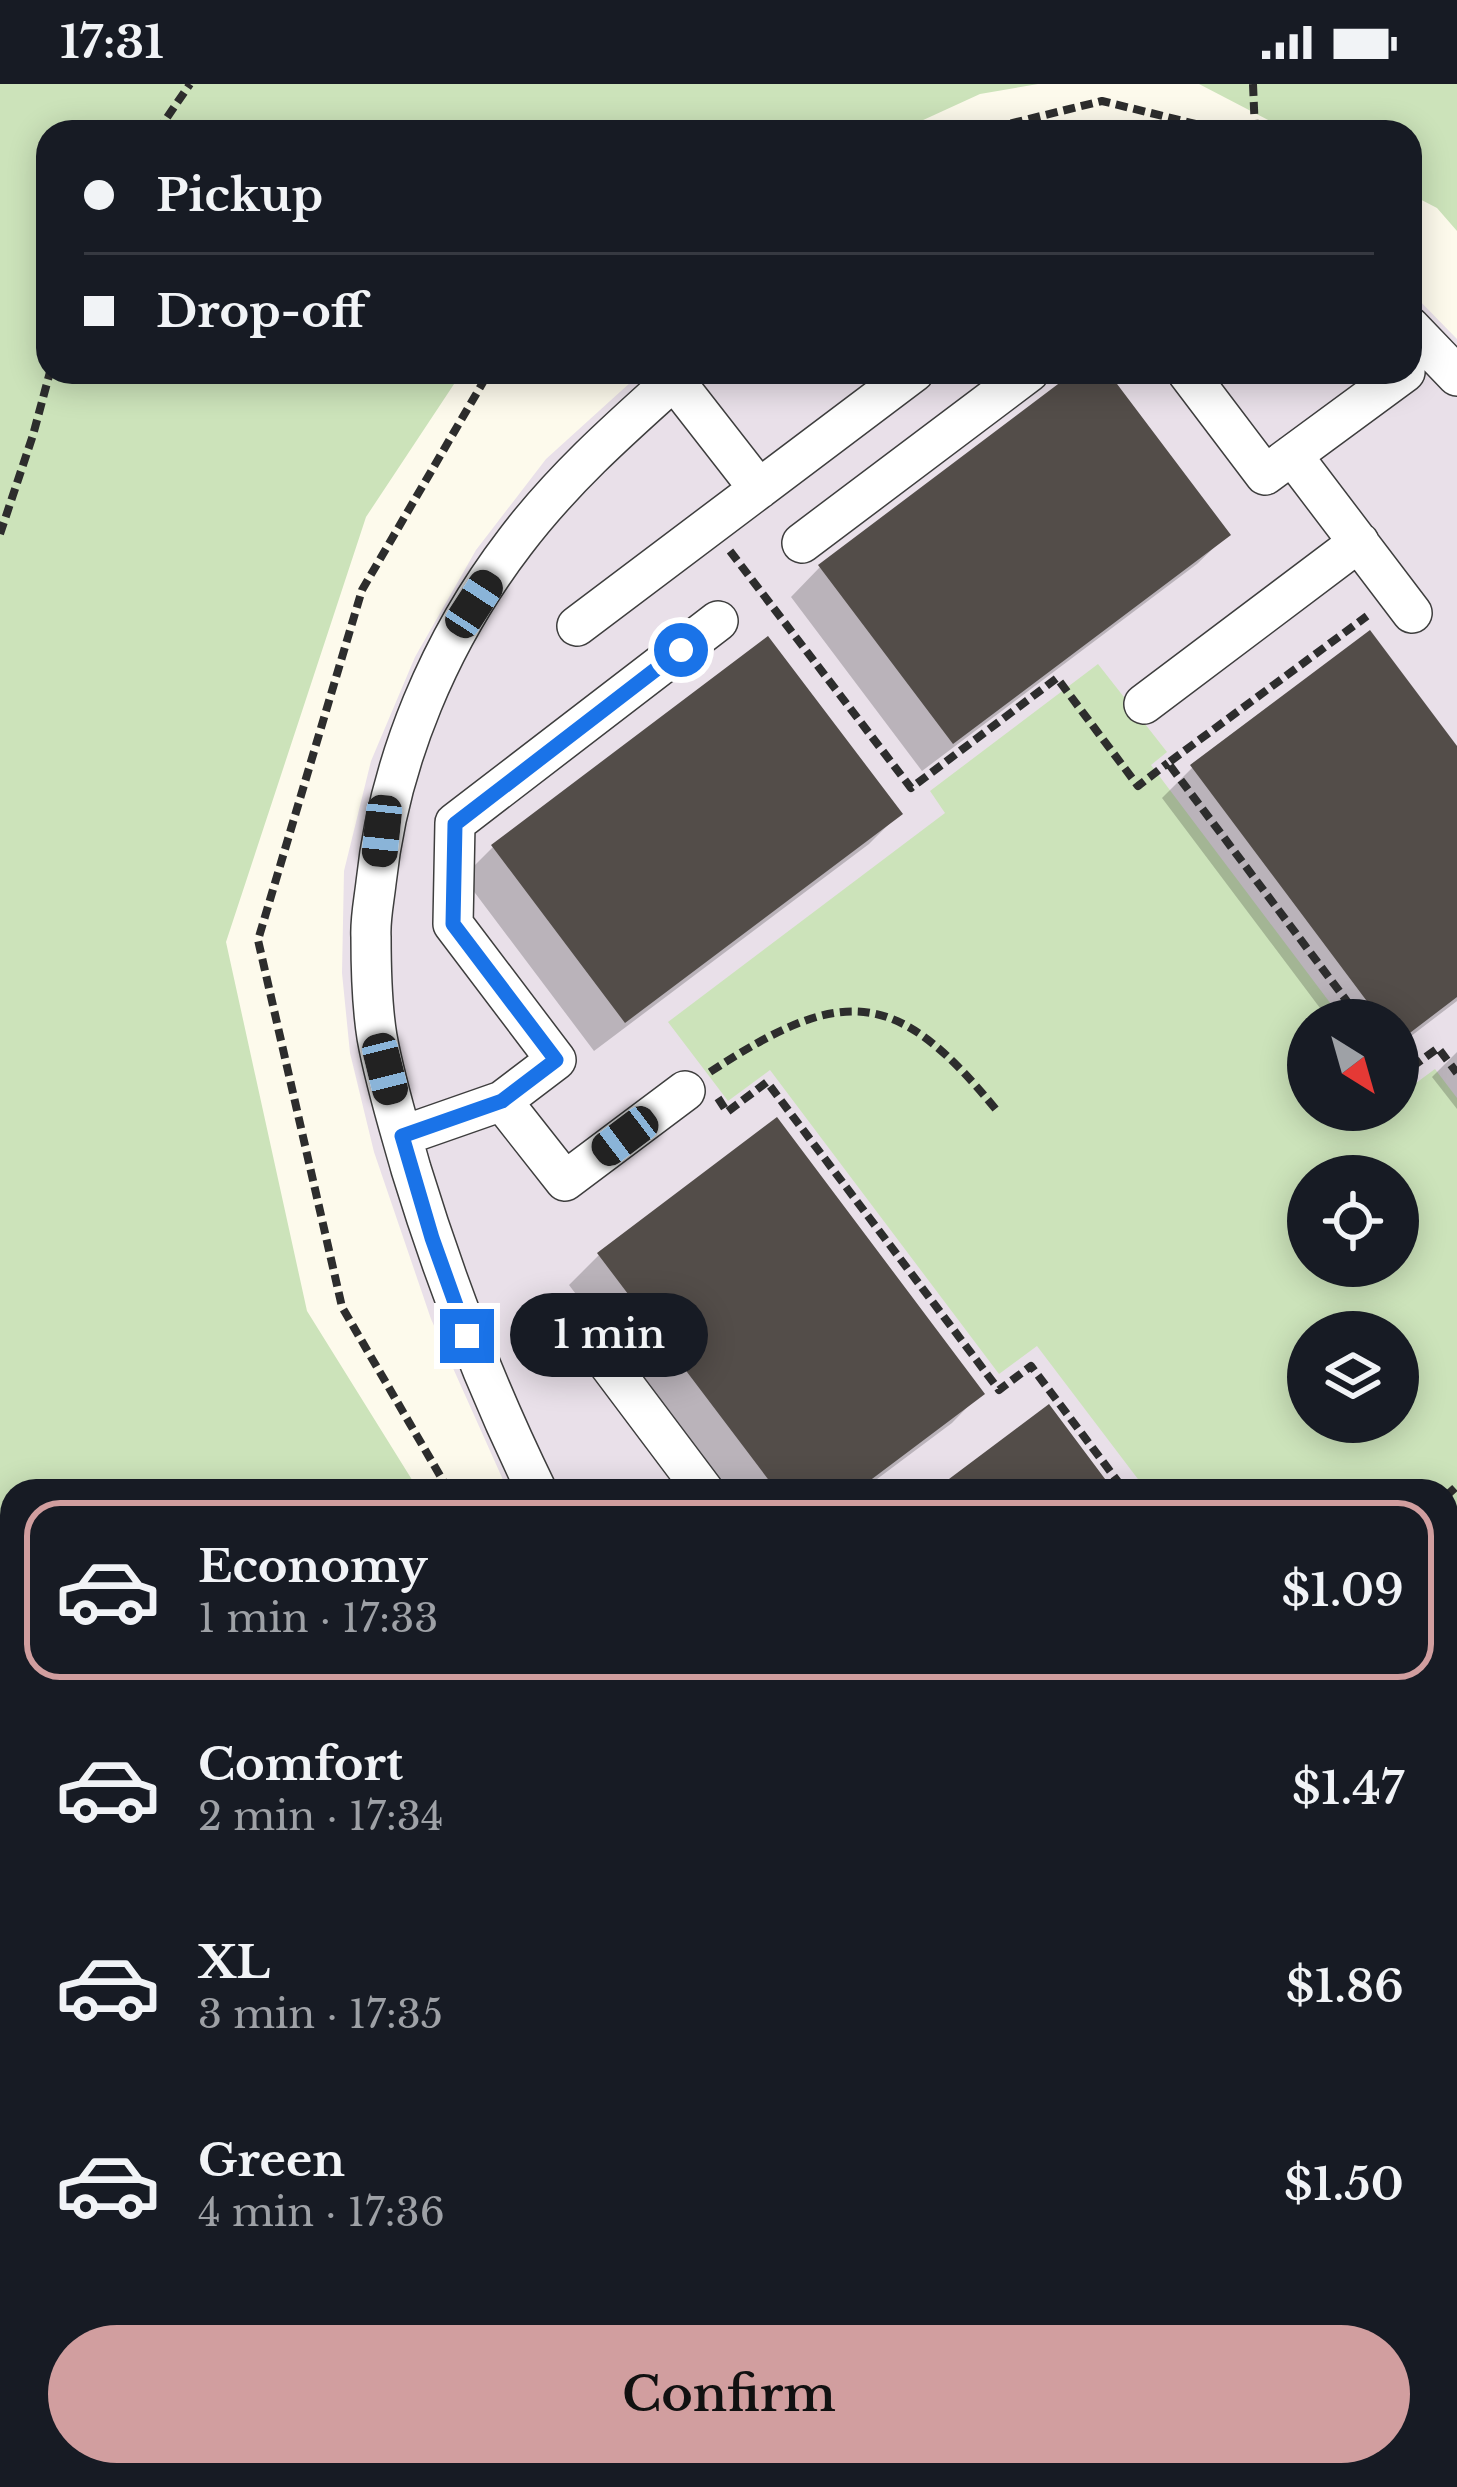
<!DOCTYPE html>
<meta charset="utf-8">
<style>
:root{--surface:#171b24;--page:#242831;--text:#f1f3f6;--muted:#9ea1a6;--line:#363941;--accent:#d19e9f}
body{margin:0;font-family:"Libre Baskerville",serif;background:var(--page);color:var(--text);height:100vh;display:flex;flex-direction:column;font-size:45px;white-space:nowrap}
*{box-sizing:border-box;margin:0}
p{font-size:39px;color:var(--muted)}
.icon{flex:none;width:66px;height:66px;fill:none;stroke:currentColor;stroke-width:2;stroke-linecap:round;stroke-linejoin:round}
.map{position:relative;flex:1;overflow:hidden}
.side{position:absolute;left:0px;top:1395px;width:1458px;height:1008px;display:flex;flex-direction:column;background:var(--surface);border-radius:36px 36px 0 0;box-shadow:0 6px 30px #0003}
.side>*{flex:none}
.top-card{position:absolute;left:36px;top:36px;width:1386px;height:264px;border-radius:36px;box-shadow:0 6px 30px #0003;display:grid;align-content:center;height:264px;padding:0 48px;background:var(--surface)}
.needle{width:78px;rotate:143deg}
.fabs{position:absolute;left:1287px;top:915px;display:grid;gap:24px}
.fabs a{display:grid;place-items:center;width:132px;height:132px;border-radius:50%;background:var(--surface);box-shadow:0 6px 30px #0003;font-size:60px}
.end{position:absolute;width:54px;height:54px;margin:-27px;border:15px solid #1a73e8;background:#fff;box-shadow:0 0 0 6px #fff}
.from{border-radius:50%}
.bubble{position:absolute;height:84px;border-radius:42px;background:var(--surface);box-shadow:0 6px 30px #0003;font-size:39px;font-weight:600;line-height:84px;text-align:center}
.car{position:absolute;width:36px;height:72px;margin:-36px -18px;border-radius:15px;box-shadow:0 0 9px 3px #0007;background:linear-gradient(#222 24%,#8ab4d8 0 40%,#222 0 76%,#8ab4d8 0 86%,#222 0)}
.top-card b{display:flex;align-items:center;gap:42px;height:114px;font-size:45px}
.top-card b+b{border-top:3px solid var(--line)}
.top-card i{width:30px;height:30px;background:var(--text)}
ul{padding:21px 0 0;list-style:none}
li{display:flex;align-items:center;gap:36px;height:180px;margin:0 24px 18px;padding:0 24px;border:6px solid transparent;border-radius:36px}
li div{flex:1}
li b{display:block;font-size:45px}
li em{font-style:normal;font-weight:600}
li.selected{border-color:var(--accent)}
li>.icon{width:108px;height:108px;stroke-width:1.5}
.button{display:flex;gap:24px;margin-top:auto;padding:24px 48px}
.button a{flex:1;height:138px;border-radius:72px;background:var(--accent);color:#111;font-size:48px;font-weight:600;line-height:138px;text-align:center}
.status{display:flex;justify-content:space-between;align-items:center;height:84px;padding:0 60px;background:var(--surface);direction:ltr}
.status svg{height:33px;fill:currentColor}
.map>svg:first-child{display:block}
.industrial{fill:#e9e0e9;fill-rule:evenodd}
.green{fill:#cce3ba;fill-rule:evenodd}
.shadow{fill:#0003}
.building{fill:#534d49}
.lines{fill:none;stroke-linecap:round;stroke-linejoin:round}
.minor-casing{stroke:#3e3e3e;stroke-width:42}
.path{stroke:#2d2d2d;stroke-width:8;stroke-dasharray:12 6;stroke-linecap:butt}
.minor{stroke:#fff;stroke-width:39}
.route{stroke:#1a73e8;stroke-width:15}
</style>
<div class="status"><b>17:31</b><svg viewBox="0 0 49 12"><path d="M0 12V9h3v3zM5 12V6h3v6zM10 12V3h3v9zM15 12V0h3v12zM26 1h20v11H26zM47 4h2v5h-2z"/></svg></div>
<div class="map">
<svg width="1457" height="2403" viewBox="0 0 1457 2403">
<rect width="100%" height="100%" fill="#fdfaec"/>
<path class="industrial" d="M 1410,207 L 1457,255 L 1457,2106 L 1446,2107 L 1446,1407 L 508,1407 L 431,1235 L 374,1068 L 350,969 L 342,889 L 344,787 L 371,677 L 415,573 L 476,466 L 546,375 L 642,288 L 1410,288 ZM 1308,936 L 1398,936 L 1398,1026 L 1308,1026 ZM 1308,1092 L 1398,1092 L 1398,1182 L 1308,1182 ZM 1308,1248 L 1398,1248 L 1398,1338 L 1308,1338 Z"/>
<path class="green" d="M 0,0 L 1038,0 L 980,10 L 897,48 L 48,48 L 48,288 L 462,288 L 366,433 L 226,858 L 307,1227 L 419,1407 L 12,1407 L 12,1508 L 6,1500 L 0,1500 Z
M 1199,0 L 1457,0 L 1457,147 L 1437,124 L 1410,110 L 1410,48 L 1291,48 Z
M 1098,580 L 1167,668 L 1151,681 L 1343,936 L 1308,936 L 1308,1026 L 1398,1026 L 1398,1008 L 1401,1010 L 1435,985 L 1457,1014 L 1457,1757 L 1446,1743 L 1446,1407 L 1147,1407 L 1037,1262 L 999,1290 L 770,986 L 728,1017 L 668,938 L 945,729 L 930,707 ZM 1308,1092 L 1398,1092 L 1398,1182 L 1308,1182 ZM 1308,1248 L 1398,1248 L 1398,1338 L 1308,1338 Z"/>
<path class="shadow" d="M 1079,288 L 1104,288 L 1227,451 L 1197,480 L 922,687 L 791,513 L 820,483 Z
M 1369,550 L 1457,667 L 1457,917 L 1398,962 L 1398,936 L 1329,936 L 1162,714 L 1192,684 Z
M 899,730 L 869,760 L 594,967 L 463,793 L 493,763 Z
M 1457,968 L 1457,1025 L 1432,993 Z
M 599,1171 L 981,1309 L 952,1339 L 861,1407 L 725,1407 L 569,1201 Z"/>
<path class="building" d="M 1074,288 L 1108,288 L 1231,451 L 953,660 L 818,481 Z
M 1370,546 L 1457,662 L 1457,913 L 1398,958 L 1398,936 L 1381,936 L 1190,681 Z
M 768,552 L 903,730 L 625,939 L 491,761 Z
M 777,1033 L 985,1310 L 856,1407 L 777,1407 L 597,1169 Z
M 1049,1320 L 1114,1407 L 933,1407 Z
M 1446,1772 L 1457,1787 L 1457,1926 L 1446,1934 Z"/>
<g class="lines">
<g class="minor-casing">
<path id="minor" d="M 1410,243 L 1457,292
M 1187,288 L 1265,391 L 1405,288
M 674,296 L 759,405
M 1292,371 L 1412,529
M 802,459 L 1029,288
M 577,542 L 914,288
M 1144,620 L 1359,458
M 502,1017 L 565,1097 L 685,1007
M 402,1052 L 502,1017 L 556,976 L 453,840 L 455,739 L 718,537
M 580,1242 L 704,1407
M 537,1407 C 486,1303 445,1196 411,1085 C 399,1042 385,998 377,953 C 372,922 371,886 371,853 C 370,835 374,817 376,799 C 389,677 440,556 515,458 C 561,397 617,347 674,296 L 686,288
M 1446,2084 L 1457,2082"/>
</g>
<path class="path" d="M 1253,0 L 1255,48
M 157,48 L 190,0
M 976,48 L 1102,17 L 1228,48
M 0,450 L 33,351 L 50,288
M 730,467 L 911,704 L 1057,594 L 1138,702 L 1168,679
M 1361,936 L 1168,679 L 1367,532
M 1398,985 L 1402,990 L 1438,964 L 1457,989
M 710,988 C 843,901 896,902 998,1028
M 718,1014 L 727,1028 L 767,998 L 999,1306 L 1031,1282 L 1125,1407
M 449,1407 L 342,1223 L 258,856 L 362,506 L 489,288
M 1446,1412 L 1457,1402
M 0,1559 L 12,1565
M 1446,1765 L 1457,1779
M 1446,2145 L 1457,2143
M 262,2391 L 268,2403"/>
<use href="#minor" class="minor"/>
</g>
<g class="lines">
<path class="route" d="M 467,1252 L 432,1154 L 402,1052 L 502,1017 L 556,976 L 453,840 L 455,740 L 681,566"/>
</g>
</svg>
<div class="fabs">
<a><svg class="needle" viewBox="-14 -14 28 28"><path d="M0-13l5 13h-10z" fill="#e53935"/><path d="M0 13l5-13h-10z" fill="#9ea1a6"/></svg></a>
<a><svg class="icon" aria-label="locate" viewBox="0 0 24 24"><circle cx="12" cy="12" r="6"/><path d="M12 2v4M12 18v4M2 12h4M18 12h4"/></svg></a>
<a><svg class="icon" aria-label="layers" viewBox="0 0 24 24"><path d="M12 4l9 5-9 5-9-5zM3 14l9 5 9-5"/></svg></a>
</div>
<i class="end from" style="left:681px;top:566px"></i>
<i class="end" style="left:467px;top:1252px"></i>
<div class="bubble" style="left:510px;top:1209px;width:198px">1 min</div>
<i class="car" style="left:474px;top:520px;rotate:33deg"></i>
<i class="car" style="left:382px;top:747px;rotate:186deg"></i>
<i class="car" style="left:385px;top:985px;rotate:166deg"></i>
<i class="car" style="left:625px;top:1052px;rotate:233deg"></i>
<div class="top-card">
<b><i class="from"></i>Pickup</b>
<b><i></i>Drop-off</b>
</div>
<section class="side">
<ul>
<li class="selected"><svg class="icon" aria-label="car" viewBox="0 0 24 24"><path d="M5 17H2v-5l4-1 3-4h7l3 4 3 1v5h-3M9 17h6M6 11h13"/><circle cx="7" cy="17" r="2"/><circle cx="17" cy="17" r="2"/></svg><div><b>Economy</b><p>1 min · 17:33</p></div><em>$1.09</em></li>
<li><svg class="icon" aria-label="car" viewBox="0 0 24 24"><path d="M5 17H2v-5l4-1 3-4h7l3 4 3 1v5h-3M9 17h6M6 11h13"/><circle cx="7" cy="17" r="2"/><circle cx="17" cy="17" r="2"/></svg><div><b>Comfort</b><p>2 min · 17:34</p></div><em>$1.47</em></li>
<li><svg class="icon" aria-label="car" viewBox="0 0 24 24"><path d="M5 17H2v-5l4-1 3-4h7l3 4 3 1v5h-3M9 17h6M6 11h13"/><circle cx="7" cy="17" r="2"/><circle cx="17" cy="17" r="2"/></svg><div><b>XL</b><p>3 min · 17:35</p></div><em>$1.86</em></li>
<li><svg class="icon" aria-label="car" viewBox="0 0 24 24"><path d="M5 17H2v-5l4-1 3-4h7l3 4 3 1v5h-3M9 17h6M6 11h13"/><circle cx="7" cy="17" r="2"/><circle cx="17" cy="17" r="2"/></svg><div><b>Green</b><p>4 min · 17:36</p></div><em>$1.50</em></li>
</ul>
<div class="button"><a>Confirm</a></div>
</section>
</div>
